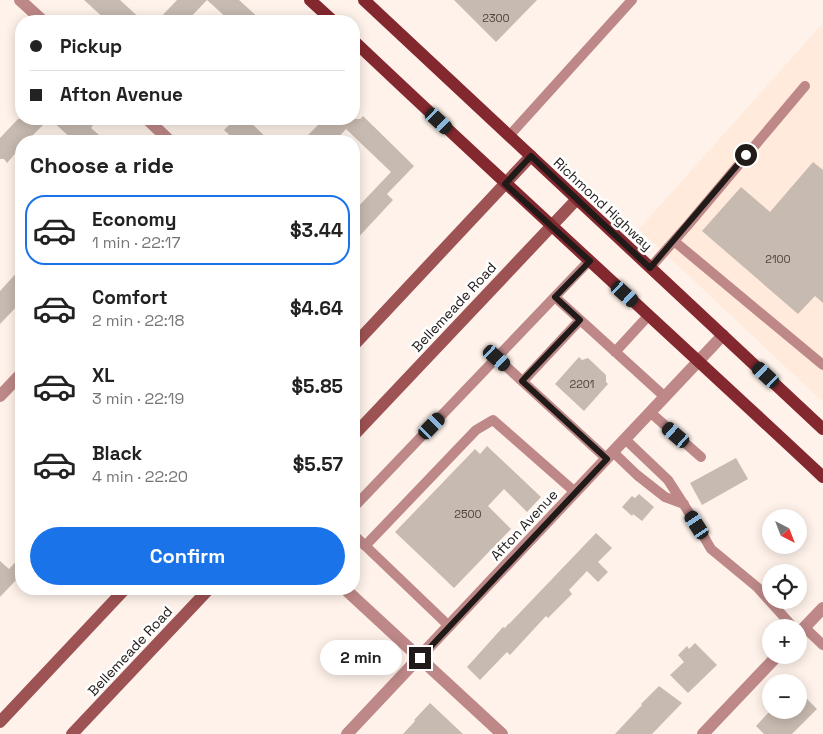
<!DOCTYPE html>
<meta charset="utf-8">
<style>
:root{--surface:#fff;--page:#f2f2f2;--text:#222;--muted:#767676;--line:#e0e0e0;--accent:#1a73e8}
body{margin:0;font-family:"Space Grotesk",sans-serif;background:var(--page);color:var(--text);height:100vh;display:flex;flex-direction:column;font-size:19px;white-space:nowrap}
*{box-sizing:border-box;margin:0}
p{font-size:16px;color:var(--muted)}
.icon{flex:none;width:28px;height:28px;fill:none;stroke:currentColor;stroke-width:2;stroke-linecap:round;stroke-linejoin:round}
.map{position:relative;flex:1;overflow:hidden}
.details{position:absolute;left:15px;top:135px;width:345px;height:460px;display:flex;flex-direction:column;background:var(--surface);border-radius:20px;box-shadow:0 2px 12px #0003}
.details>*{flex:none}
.hud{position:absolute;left:15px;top:15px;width:345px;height:110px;border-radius:20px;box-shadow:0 2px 12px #0003;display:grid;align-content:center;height:110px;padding:0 15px;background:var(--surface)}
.needle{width:32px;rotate:138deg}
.controls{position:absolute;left:762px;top:509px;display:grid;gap:10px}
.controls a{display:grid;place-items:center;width:45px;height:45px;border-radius:50%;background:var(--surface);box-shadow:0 2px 12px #0003;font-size:25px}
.end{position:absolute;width:22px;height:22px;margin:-11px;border:6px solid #201b18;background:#fff;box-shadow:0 0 0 2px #fff}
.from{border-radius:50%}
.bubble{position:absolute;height:35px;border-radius:18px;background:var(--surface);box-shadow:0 2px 12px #0003;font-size:16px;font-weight:800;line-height:35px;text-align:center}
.car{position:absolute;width:15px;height:30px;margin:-15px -8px;border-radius:6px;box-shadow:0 0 4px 1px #0007;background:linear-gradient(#222 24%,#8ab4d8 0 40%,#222 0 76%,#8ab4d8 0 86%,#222 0)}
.hud b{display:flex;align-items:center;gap:18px;height:48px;font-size:19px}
.hud b+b{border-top:1px solid var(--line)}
.hud i{width:12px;height:12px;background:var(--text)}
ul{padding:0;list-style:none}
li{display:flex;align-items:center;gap:15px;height:70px;margin:0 10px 8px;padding:0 5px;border:2px solid transparent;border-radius:20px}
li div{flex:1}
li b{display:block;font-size:19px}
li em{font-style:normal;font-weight:800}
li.on{border-color:var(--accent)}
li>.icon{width:45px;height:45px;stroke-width:1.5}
h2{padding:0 15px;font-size:22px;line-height:60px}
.button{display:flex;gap:10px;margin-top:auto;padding:10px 15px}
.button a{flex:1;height:58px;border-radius:30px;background:var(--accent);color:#fff;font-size:20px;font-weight:800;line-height:58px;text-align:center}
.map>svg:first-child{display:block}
.built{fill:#ffeadb}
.building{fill:#c7bab0}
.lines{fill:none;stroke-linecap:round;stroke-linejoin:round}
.service{stroke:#bd8887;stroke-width:10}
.minor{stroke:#bd8887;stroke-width:12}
.secondary{stroke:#9d5253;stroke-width:12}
.primary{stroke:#84282f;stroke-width:12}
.route{stroke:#201b18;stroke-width:6}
.labels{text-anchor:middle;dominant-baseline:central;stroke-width:5;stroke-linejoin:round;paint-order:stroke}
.number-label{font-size:11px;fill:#4a433e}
.street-label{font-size:14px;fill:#201b18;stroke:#fff}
</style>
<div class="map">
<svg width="823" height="734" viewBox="0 0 823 734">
<rect width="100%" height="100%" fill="#fef2ea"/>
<path class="built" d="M 823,23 L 823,402 L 639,229 Z"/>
<path class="building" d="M 84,0 L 120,0 L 143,21 L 107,21 Z
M 177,0 L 239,0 L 262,21 L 230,21 L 207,0 L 187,21 L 157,21 Z
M 454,0 L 537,0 L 496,42 Z
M 363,116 L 414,166 L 387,194 L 393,200 L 354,242 L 354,211 L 391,172 L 346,129 L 335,141 L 302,141 L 324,119 L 360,119 Z
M 18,119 L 49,119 L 27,141 L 21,141 L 21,147 L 7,163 L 4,159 L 0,159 L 0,138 Z
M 50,119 L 86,119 L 93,125 L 91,128 L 106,141 L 74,141 Z
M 235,119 L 247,119 L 270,141 L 236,141 L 224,130 Z
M 813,162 L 823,170 L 823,303 L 815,296 L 798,314 L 702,231 L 741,187 L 770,212 Z
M 21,268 L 21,302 L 0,324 L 0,291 Z
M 579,357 L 582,360 L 588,358 L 606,375 L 606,382 L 608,384 L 584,411 L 555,384 Z
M 487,446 L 541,497 L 527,512 L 504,489 L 488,506 L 511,529 L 454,588 L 395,532 L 475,449 L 480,454 Z
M 736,458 L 748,479 L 702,505 L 690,483 Z
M 639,494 L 654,507 L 642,521 L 633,514 L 632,516 L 622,507 L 632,496 L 635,498 Z
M 596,533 L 612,548 L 598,562 L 608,572 L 598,582 L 587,571 L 569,590 L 572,594 L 548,618 L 546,616 L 510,655 L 507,652 L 480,680 L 467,667 L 503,627 L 505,628 L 509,623 L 509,624 Z
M 21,556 L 21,578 L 18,578 L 0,597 L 0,561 L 9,569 Z
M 695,643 L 717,665 L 688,693 L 670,675 L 684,662 L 678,655 L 687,646 L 689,649 Z
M 659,686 L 682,703 L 652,734 L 615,734 L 642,705 L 641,704 Z
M 799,691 L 817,709 L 792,734 L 764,734 L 756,726 L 771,710 L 799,710 Z
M 430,703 L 463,734 L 403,734 L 415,721 L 414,720 Z"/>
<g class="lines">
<path class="service" d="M 509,136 L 632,0
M 674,241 L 823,365
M 650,268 L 688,225 L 805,86
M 555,297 L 665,397
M 615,352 L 649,315
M 497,358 L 607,459
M 523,381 L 580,320
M 651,413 L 701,457
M 625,439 L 668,480 L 697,525 L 711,549 L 757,587 L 794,628
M 613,452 L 637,475 L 665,497 L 684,504
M 354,507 L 589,261
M 354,535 L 449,626
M 365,546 L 476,430 L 493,420 L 575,492
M 804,627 L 823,645"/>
<path class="minor" d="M 20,0 L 43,21
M 147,119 L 170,141
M 0,396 L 21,374
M 345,589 L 502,734
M 799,633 L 823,608
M 347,734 L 723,335
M 703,734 L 778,655"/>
<path class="secondary" d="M 354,345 L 531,156
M 354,435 L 577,199
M 0,722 L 125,589
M 72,734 L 209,589"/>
<path class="primary" d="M 310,0 L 333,21
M 364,0 L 823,429
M 354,41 C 509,188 667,331 823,477"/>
</g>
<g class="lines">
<path class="route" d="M 420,658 L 607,459 L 522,381 L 580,320 L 555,297 L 590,261 L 505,184 L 531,156 L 650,268 L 746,155"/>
</g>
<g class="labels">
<g class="number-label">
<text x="496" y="18">2300</text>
<text x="778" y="259">2100</text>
<text x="582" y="384">2201</text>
<text x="468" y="514">2500</text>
</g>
<g class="street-label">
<text transform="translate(603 204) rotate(43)">Richmond Highway</text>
<text transform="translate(454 307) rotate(-47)">Bellemeade Road</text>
<text transform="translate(524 525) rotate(-47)">Afton Avenue</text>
<text transform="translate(130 651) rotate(-47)">Bellemeade Road</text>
</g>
</g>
</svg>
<div class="controls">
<a><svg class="needle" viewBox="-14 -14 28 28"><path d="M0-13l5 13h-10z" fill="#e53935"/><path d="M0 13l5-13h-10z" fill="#767676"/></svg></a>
<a><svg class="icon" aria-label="locate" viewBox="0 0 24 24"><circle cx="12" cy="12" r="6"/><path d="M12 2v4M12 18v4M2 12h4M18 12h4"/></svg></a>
<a>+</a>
<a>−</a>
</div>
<i class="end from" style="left:746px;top:155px"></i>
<i class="end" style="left:420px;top:658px"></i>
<div class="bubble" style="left:320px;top:640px;width:82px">2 min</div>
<i class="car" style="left:439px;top:121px;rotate:133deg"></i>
<i class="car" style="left:625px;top:294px;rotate:132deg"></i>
<i class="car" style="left:497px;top:358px;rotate:132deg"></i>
<i class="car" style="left:766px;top:375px;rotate:313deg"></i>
<i class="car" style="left:432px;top:426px;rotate:44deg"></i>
<i class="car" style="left:676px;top:435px;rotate:311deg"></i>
<i class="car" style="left:697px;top:525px;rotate:327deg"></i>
<div class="hud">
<b><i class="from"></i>Pickup</b>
<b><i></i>Afton Avenue</b>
</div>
<section class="details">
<h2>Choose a ride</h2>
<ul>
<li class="on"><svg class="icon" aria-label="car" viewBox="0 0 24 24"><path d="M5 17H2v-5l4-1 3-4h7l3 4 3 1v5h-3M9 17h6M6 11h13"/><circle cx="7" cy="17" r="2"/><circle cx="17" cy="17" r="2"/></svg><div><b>Economy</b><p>1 min · 22:17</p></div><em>$3.44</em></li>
<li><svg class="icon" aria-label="car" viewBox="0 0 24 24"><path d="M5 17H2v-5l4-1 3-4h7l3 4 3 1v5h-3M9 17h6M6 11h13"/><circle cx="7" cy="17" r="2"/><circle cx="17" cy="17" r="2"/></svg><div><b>Comfort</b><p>2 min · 22:18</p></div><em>$4.64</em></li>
<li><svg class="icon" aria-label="car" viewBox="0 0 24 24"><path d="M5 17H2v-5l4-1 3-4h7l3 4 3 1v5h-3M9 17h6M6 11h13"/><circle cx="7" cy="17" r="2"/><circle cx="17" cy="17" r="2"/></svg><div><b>XL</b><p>3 min · 22:19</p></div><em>$5.85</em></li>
<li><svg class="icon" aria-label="car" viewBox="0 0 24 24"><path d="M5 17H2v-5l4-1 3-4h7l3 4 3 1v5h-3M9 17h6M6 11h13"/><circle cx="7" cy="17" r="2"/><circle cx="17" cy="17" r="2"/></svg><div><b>Black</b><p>4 min · 22:20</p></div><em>$5.57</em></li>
</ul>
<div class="button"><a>Confirm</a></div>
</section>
</div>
